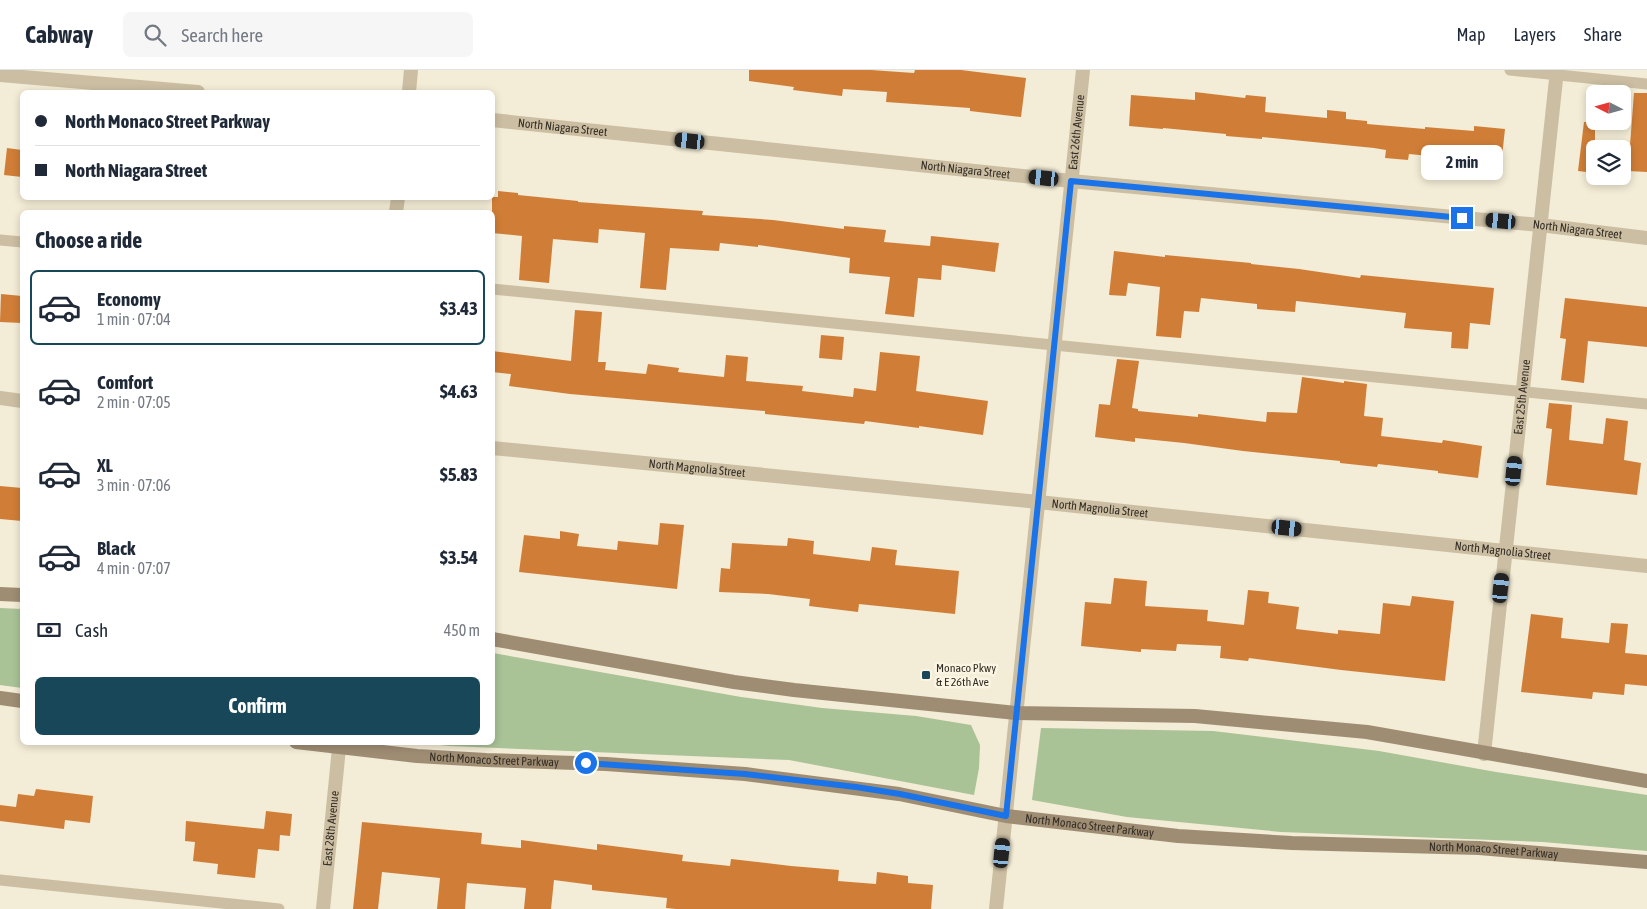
<!DOCTYPE html>
<meta charset="utf-8">
<style>
:root{--surface:#fff;--page:#f6f6f7;--text:#1f2937;--muted:#747a83;--line:#e0e1e3;--accent:#184759}
body{margin:0;font-family:"Asap Condensed",sans-serif;background:var(--page);color:var(--text);height:100vh;display:flex;flex-direction:column;font-size:19px;white-space:nowrap}
*{box-sizing:border-box;margin:0}
p{font-size:16px;color:var(--muted)}
.icon{flex:none;width:28px;height:28px;fill:none;stroke:currentColor;stroke-width:2;stroke-linecap:round;stroke-linejoin:round}
.map{position:relative;flex:1;overflow:hidden}
.panel{position:absolute;left:20px;top:140px;width:475px;height:535px;display:flex;flex-direction:column;background:var(--surface);border-radius:8px;box-shadow:0 2px 8px #0003}
.panel>*{flex:none}
.banner{position:absolute;left:20px;top:20px;width:475px;height:110px;border-radius:8px;box-shadow:0 2px 8px #0003;display:grid;align-content:center;height:110px;padding:0 15px;background:var(--surface)}
.needle{width:32px;rotate:276deg}
.fabs{position:absolute;left:1586px;top:15px;display:grid;gap:10px}
.fabs a{display:grid;place-items:center;width:45px;height:45px;border-radius:8px;background:var(--surface);box-shadow:0 2px 8px #0003;font-size:25px}
.end{position:absolute;width:22px;height:22px;margin:-11px;border:6px solid #1a73e8;background:#fff;box-shadow:0 0 0 2px #fff}
.from{border-radius:50%}
.bubble{position:absolute;height:35px;border-radius:8px;background:var(--surface);box-shadow:0 2px 8px #0003;font-size:16px;font-weight:700;line-height:35px;text-align:center}
.car{position:absolute;width:15px;height:30px;margin:-15px -8px;border-radius:6px;box-shadow:0 0 4px 1px #0007;background:linear-gradient(#222 24%,#8ab4d8 0 40%,#222 0 76%,#8ab4d8 0 86%,#222 0)}
.banner b{display:flex;align-items:center;gap:18px;height:48px;font-size:19px}
.banner b+b{border-top:1px solid var(--line)}
.banner i{width:12px;height:12px;background:var(--text)}
ul{padding:0;list-style:none}
li{display:flex;align-items:center;gap:15px;height:75px;margin:0 10px 8px;padding:0 5px;border:2px solid transparent;border-radius:8px}
li div{flex:1}
li b{display:block;font-size:19px}
li em{font-style:normal;font-weight:700}
li.selected{border-color:var(--accent)}
li>.icon{width:45px;height:45px;stroke-width:1.5}
h2{padding:0 15px;font-size:22px;line-height:60px}
.pay{display:flex;align-items:center;gap:12px;height:55px;padding:0 15px;font-size:19px}
.pay p{margin-inline-start:auto}
.action{display:flex;gap:10px;margin-top:auto;padding:10px 15px}
.action a{flex:1;height:58px;border-radius:8px;background:var(--accent);color:#fff;font-size:20px;font-weight:700;line-height:58px;text-align:center}
header{display:flex;align-items:center;gap:30px;box-sizing:border-box;height:70px;padding:0 25px;background:var(--surface);border-bottom:1px solid var(--line)}
header strong{font-size:24px}
nav{display:flex;gap:28px;margin-inline-start:auto;font-size:18px}
.search{width:350px;height:45px;background:var(--page);display:flex;align-items:center;gap:12px;box-sizing:border-box;padding:0 18px;border-radius:8px;color:var(--muted);font-size:19px}
.map>svg:first-child{display:block}
.green{fill:#a9c296}
.building{fill:#d07e37}
.lines{fill:none;stroke-linecap:round;stroke-linejoin:round}
.service{stroke:#cbbea2;stroke-width:11}
.minor{stroke:#cbbea2;stroke-width:14}
.tertiary{stroke:#cbbea2;stroke-width:14}
.secondary{stroke:#9f8d73;stroke-width:14}
.route{stroke:#1a73e8;stroke-width:6}
.poi-dot{fill:#184759;stroke:#faf5e3;stroke-width:2}
.labels{text-anchor:middle;dominant-baseline:central;stroke-width:5;stroke-linejoin:round;paint-order:stroke}
.street-label{font-size:12px;fill:#352e25;stroke:#faf5e3}
.poi-label{font-size:12px;fill:#352e25;stroke:#faf5e3;text-anchor:start}
</style>
<header>
<strong>Cabway</strong>
<div class="search"><svg class="icon" aria-label="search" viewBox="0 0 24 24"><circle cx="10" cy="10" r="6"/><path d="M15 15l6 6"/></svg>Search here</div>
<nav><a>Map</a><a>Layers</a><a>Share</a></nav>
</header>
<div class="map">
<svg width="1647" height="839" viewBox="0 0 1647 839">
<rect width="100%" height="100%" fill="#f3ecd6"/>
<path class="green" d="M 0,538 L 22,539 L 22,618 L 0,615 Z
M 493,583 L 741,627 L 822,638 L 916,646 L 971,655 L 980,675 L 979,698 L 974,725 L 789,690 L 449,676 L 421,673 L 492,672 Z
M 1041,658 L 1213,661 L 1379,681 L 1496,702 L 1647,725 L 1647,781 L 1543,772 L 1281,762 L 1127,747 L 1032,730 Z"/>
<path class="building" d="M 749,0 L 871,0 L 914,3 L 915,0 L 961,0 L 1026,8 L 1021,47 L 970,41 L 970,38 L 886,32 L 887,22 L 843,19 L 842,26 L 793,20 L 794,17 L 749,11 Z
M 1195,22 L 1245,28 L 1246,25 L 1266,27 L 1265,42 L 1327,48 L 1327,40 L 1346,42 L 1346,49 L 1367,51 L 1367,54 L 1425,59 L 1425,57 L 1474,61 L 1474,56 L 1505,59 L 1501,96 L 1470,92 L 1471,90 L 1409,84 L 1408,90 L 1385,88 L 1386,80 L 1374,78 L 1262,67 L 1262,69 L 1226,66 L 1226,64 L 1163,58 L 1163,59 L 1129,56 L 1131,25 L 1195,30 Z
M 1634,23 L 1647,23 L 1647,102 L 1628,101 Z
M 1584,52 L 1595,52 L 1595,103 L 1578,101 Z
M 7,78 L 22,80 L 22,107 L 4,105 Z
M 498,121 L 518,123 L 518,125 L 578,131 L 578,132 L 703,141 L 702,145 L 773,150 L 844,159 L 844,156 L 886,160 L 884,172 L 930,176 L 931,166 L 999,173 L 995,202 L 942,195 L 941,210 L 918,208 L 914,247 L 885,244 L 890,207 L 849,203 L 850,188 L 758,175 L 758,177 L 720,173 L 719,181 L 670,178 L 666,220 L 640,218 L 645,163 L 599,159 L 598,173 L 553,169 L 549,213 L 519,210 L 522,166 L 492,163 L 492,127 L 498,127 Z
M 1114,181 L 1165,187 L 1165,185 L 1251,193 L 1251,194 L 1299,199 L 1360,208 L 1361,205 L 1494,218 L 1490,255 L 1470,253 L 1468,279 L 1451,278 L 1452,262 L 1404,258 L 1406,243 L 1296,231 L 1295,242 L 1257,239 L 1257,234 L 1201,228 L 1199,242 L 1184,241 L 1181,268 L 1156,266 L 1160,217 L 1128,213 L 1126,226 L 1109,225 Z
M 1,224 L 22,226 L 22,253 L 0,252 Z
M 1565,228 L 1647,237 L 1647,277 L 1588,271 L 1584,313 L 1561,310 L 1566,269 L 1560,268 Z
M 575,240 L 602,242 L 598,292 L 606,292 L 605,300 L 646,304 L 648,294 L 679,298 L 678,302 L 724,307 L 726,285 L 748,287 L 746,311 L 803,316 L 802,321 L 853,327 L 854,318 L 876,321 L 880,282 L 920,286 L 916,321 L 988,331 L 983,365 L 919,356 L 919,358 L 865,351 L 864,354 L 765,344 L 765,341 L 570,324 L 509,316 L 511,304 L 492,302 L 492,281 L 571,291 Z
M 821,265 L 844,267 L 842,290 L 819,288 Z
M 1117,289 L 1139,291 L 1132,338 L 1138,339 L 1138,341 L 1198,347 L 1198,344 L 1266,352 L 1267,342 L 1297,343 L 1302,307 L 1344,313 L 1344,311 L 1367,314 L 1364,346 L 1383,348 L 1381,366 L 1442,373 L 1443,370 L 1482,376 L 1478,408 L 1438,403 L 1438,401 L 1378,394 L 1377,397 L 1340,393 L 1340,391 L 1243,381 L 1184,373 L 1135,368 L 1135,372 L 1095,367 L 1099,334 L 1110,335 Z
M 1549,333 L 1572,335 L 1569,370 L 1603,374 L 1606,348 L 1628,351 L 1624,390 L 1641,393 L 1637,425 L 1546,415 L 1552,359 L 1546,358 Z
M 0,416 L 22,418 L 22,451 L 0,449 Z
M 660,453 L 684,455 L 677,519 L 519,502 L 524,465 L 560,469 L 560,461 L 579,464 L 577,476 L 617,480 L 618,471 L 658,475 Z
M 788,468 L 814,471 L 813,484 L 870,491 L 872,477 L 897,480 L 895,495 L 959,501 L 955,544 L 859,534 L 858,542 L 809,536 L 810,529 L 768,524 L 719,522 L 721,498 L 730,499 L 732,473 L 787,476 Z
M 1114,508 L 1147,511 L 1145,536 L 1208,540 L 1207,551 L 1244,555 L 1248,520 L 1269,522 L 1268,533 L 1299,537 L 1296,559 L 1338,564 L 1338,560 L 1380,564 L 1383,533 L 1410,536 L 1412,526 L 1454,531 L 1445,611 L 1341,600 L 1249,588 L 1248,591 L 1220,588 L 1221,576 L 1177,574 L 1176,581 L 1141,579 L 1141,582 L 1081,576 L 1085,532 L 1111,534 Z
M 1531,544 L 1563,548 L 1561,568 L 1609,573 L 1611,553 L 1628,554 L 1625,583 L 1647,585 L 1647,616 L 1625,614 L 1624,625 L 1593,622 L 1592,629 L 1521,622 Z
M 36,719 L 93,726 L 90,753 L 65,750 L 64,759 L 0,751 L 0,735 L 16,737 L 18,724 L 34,726 Z
M 266,741 L 292,744 L 290,766 L 280,765 L 279,781 L 258,779 L 255,808 L 217,804 L 218,794 L 193,791 L 195,772 L 185,771 L 186,751 L 264,759 Z
M 362,752 L 482,763 L 481,774 L 521,778 L 521,770 L 597,780 L 597,774 L 683,785 L 682,791 L 730,796 L 731,789 L 791,796 L 839,800 L 838,811 L 876,814 L 877,802 L 908,806 L 908,813 L 933,815 L 931,839 L 676,839 L 666,838 L 667,828 L 592,820 L 592,815 L 554,810 L 551,839 L 524,839 L 526,818 L 467,813 L 465,839 L 437,839 L 440,808 L 382,802 L 378,839 L 353,839 Z"/>
<g class="lines">
<path class="service" d="M 1510,0 L 1647,14
M 0,170 L 22,172
M 492,219 L 1647,334
M 0,810 L 279,839"/>
<g class="minor">
<path d="M 0,5 L 198,22"/>
<path d="M 409,22 L 411,0"/>
<path id="s1" d="M 492,50 L 1071,111 L 1540,155 L 1647,168"/>
<path d="M 396,142 L 398,128"/>
<path d="M 0,328 L 22,331"/>
<path id="s2" d="M 492,378 L 1038,432 L 1647,496"/>
<path id="s3" d="M 1484,684 L 1557,0"/>
<path id="s4" d="M 323,839 L 339,678"/>
</g>
<path class="tertiary" id="s5" d="M 996,839 L 1083,0"/>
<g class="secondary">
<path d="M 0,524 L 22,525"/>
<path d="M 492,569 L 734,612 L 794,620 L 1016,643 L 1195,646 L 1367,662 L 1647,711"/>
<path d="M 0,628 L 22,631"/>
<path id="s6" d="M 296,672 L 417,686 L 486,690 L 606,694 L 745,704 L 899,724 L 1006,746 L 1178,766 L 1292,773 L 1479,778 L 1647,792"/>
</g>
</g>
<g class="lines">
<path class="route" d="M 586,693 L 745,704 L 856,717 L 900,724 L 1006,746 L 1071,111 L 1462,148"/>
</g>
<rect class="poi-dot" x="921" y="600" width="10" height="10" rx="2.5"/>
<g class="labels">
<g class="street-label">
<text stroke="none"><textPath href="#s1" startOffset="71">North Niagara Street</textPath></text>
<text stroke="none"><textPath href="#s5" startOffset="781">East 26th Avenue</textPath></text>
<text stroke="none"><textPath href="#s1" startOffset="476">North Niagara Street</textPath></text>
<text stroke="none"><textPath href="#s1" startOffset="1091">North Niagara Street</textPath></text>
<text stroke="none"><textPath href="#s3" startOffset="359">East 25th Avenue</textPath></text>
<text stroke="none"><textPath href="#s2" startOffset="206">North Magnolia Street</textPath></text>
<text stroke="none"><textPath href="#s2" startOffset="611">North Magnolia Street</textPath></text>
<text stroke="none"><textPath href="#s2" startOffset="1016">North Magnolia Street</textPath></text>
<text stroke="none"><textPath href="#s6" startOffset="199">North Monaco Street Parkway</textPath></text>
<text stroke="none"><textPath href="#s6" startOffset="799">North Monaco Street Parkway</textPath></text>
<text stroke="none"><textPath href="#s4" startOffset="81">East 28th Avenue</textPath></text>
<text stroke="none"><textPath href="#s6" startOffset="1204">North Monaco Street Parkway</textPath></text>
</g>
<g class="poi-label">
<text x="936" y="598">Monaco Pkwy<tspan x="936" dy="14">&amp; E 26th Ave</tspan></text>
</g>
</g>
</svg>
<div class="fabs">
<a><svg class="needle" viewBox="-14 -14 28 28"><path d="M0-13l5 13h-10z" fill="#e53935"/><path d="M0 13l5-13h-10z" fill="#747a83"/></svg></a>
<a><svg class="icon" aria-label="layers" viewBox="0 0 24 24"><path d="M12 4l9 5-9 5-9-5zM3 14l9 5 9-5"/></svg></a>
</div>
<i class="end from" style="left:586px;top:693px"></i>
<i class="end" style="left:1462px;top:148px"></i>
<div class="bubble" style="left:1421px;top:75px;width:82px">2 min</div>
<i class="car" style="left:690px;top:71px;rotate:276deg"></i>
<i class="car" style="left:1044px;top:108px;rotate:276deg"></i>
<i class="car" style="left:1501px;top:151px;rotate:275deg"></i>
<i class="car" style="left:1514px;top:401px;rotate:6deg"></i>
<i class="car" style="left:1287px;top:458px;rotate:96deg"></i>
<i class="car" style="left:1501px;top:518px;rotate:6deg"></i>
<i class="car" style="left:1002px;top:783px;rotate:6deg"></i>
<div class="banner">
<b><i class="from"></i>North Monaco Street Parkway</b>
<b><i></i>North Niagara Street</b>
</div>
<section class="panel">
<h2>Choose a ride</h2>
<ul>
<li class="selected"><svg class="icon" aria-label="car" viewBox="0 0 24 24"><path d="M5 17H2v-5l4-1 3-4h7l3 4 3 1v5h-3M9 17h6M6 11h13"/><circle cx="7" cy="17" r="2"/><circle cx="17" cy="17" r="2"/></svg><div><b>Economy</b><p>1 min · 07:04</p></div><em>$3.43</em></li>
<li><svg class="icon" aria-label="car" viewBox="0 0 24 24"><path d="M5 17H2v-5l4-1 3-4h7l3 4 3 1v5h-3M9 17h6M6 11h13"/><circle cx="7" cy="17" r="2"/><circle cx="17" cy="17" r="2"/></svg><div><b>Comfort</b><p>2 min · 07:05</p></div><em>$4.63</em></li>
<li><svg class="icon" aria-label="car" viewBox="0 0 24 24"><path d="M5 17H2v-5l4-1 3-4h7l3 4 3 1v5h-3M9 17h6M6 11h13"/><circle cx="7" cy="17" r="2"/><circle cx="17" cy="17" r="2"/></svg><div><b>XL</b><p>3 min · 07:06</p></div><em>$5.83</em></li>
<li><svg class="icon" aria-label="car" viewBox="0 0 24 24"><path d="M5 17H2v-5l4-1 3-4h7l3 4 3 1v5h-3M9 17h6M6 11h13"/><circle cx="7" cy="17" r="2"/><circle cx="17" cy="17" r="2"/></svg><div><b>Black</b><p>4 min · 07:07</p></div><em>$3.54</em></li>
</ul>
<div class="pay"><svg class="icon" aria-label="cash" viewBox="0 0 24 24"><path d="M3 7h18v10H3z"/><circle cx="12" cy="12" r="2"/></svg>Cash<p>450 m</p></div>
<div class="action"><a>Confirm</a></div>
</section>
</div>
